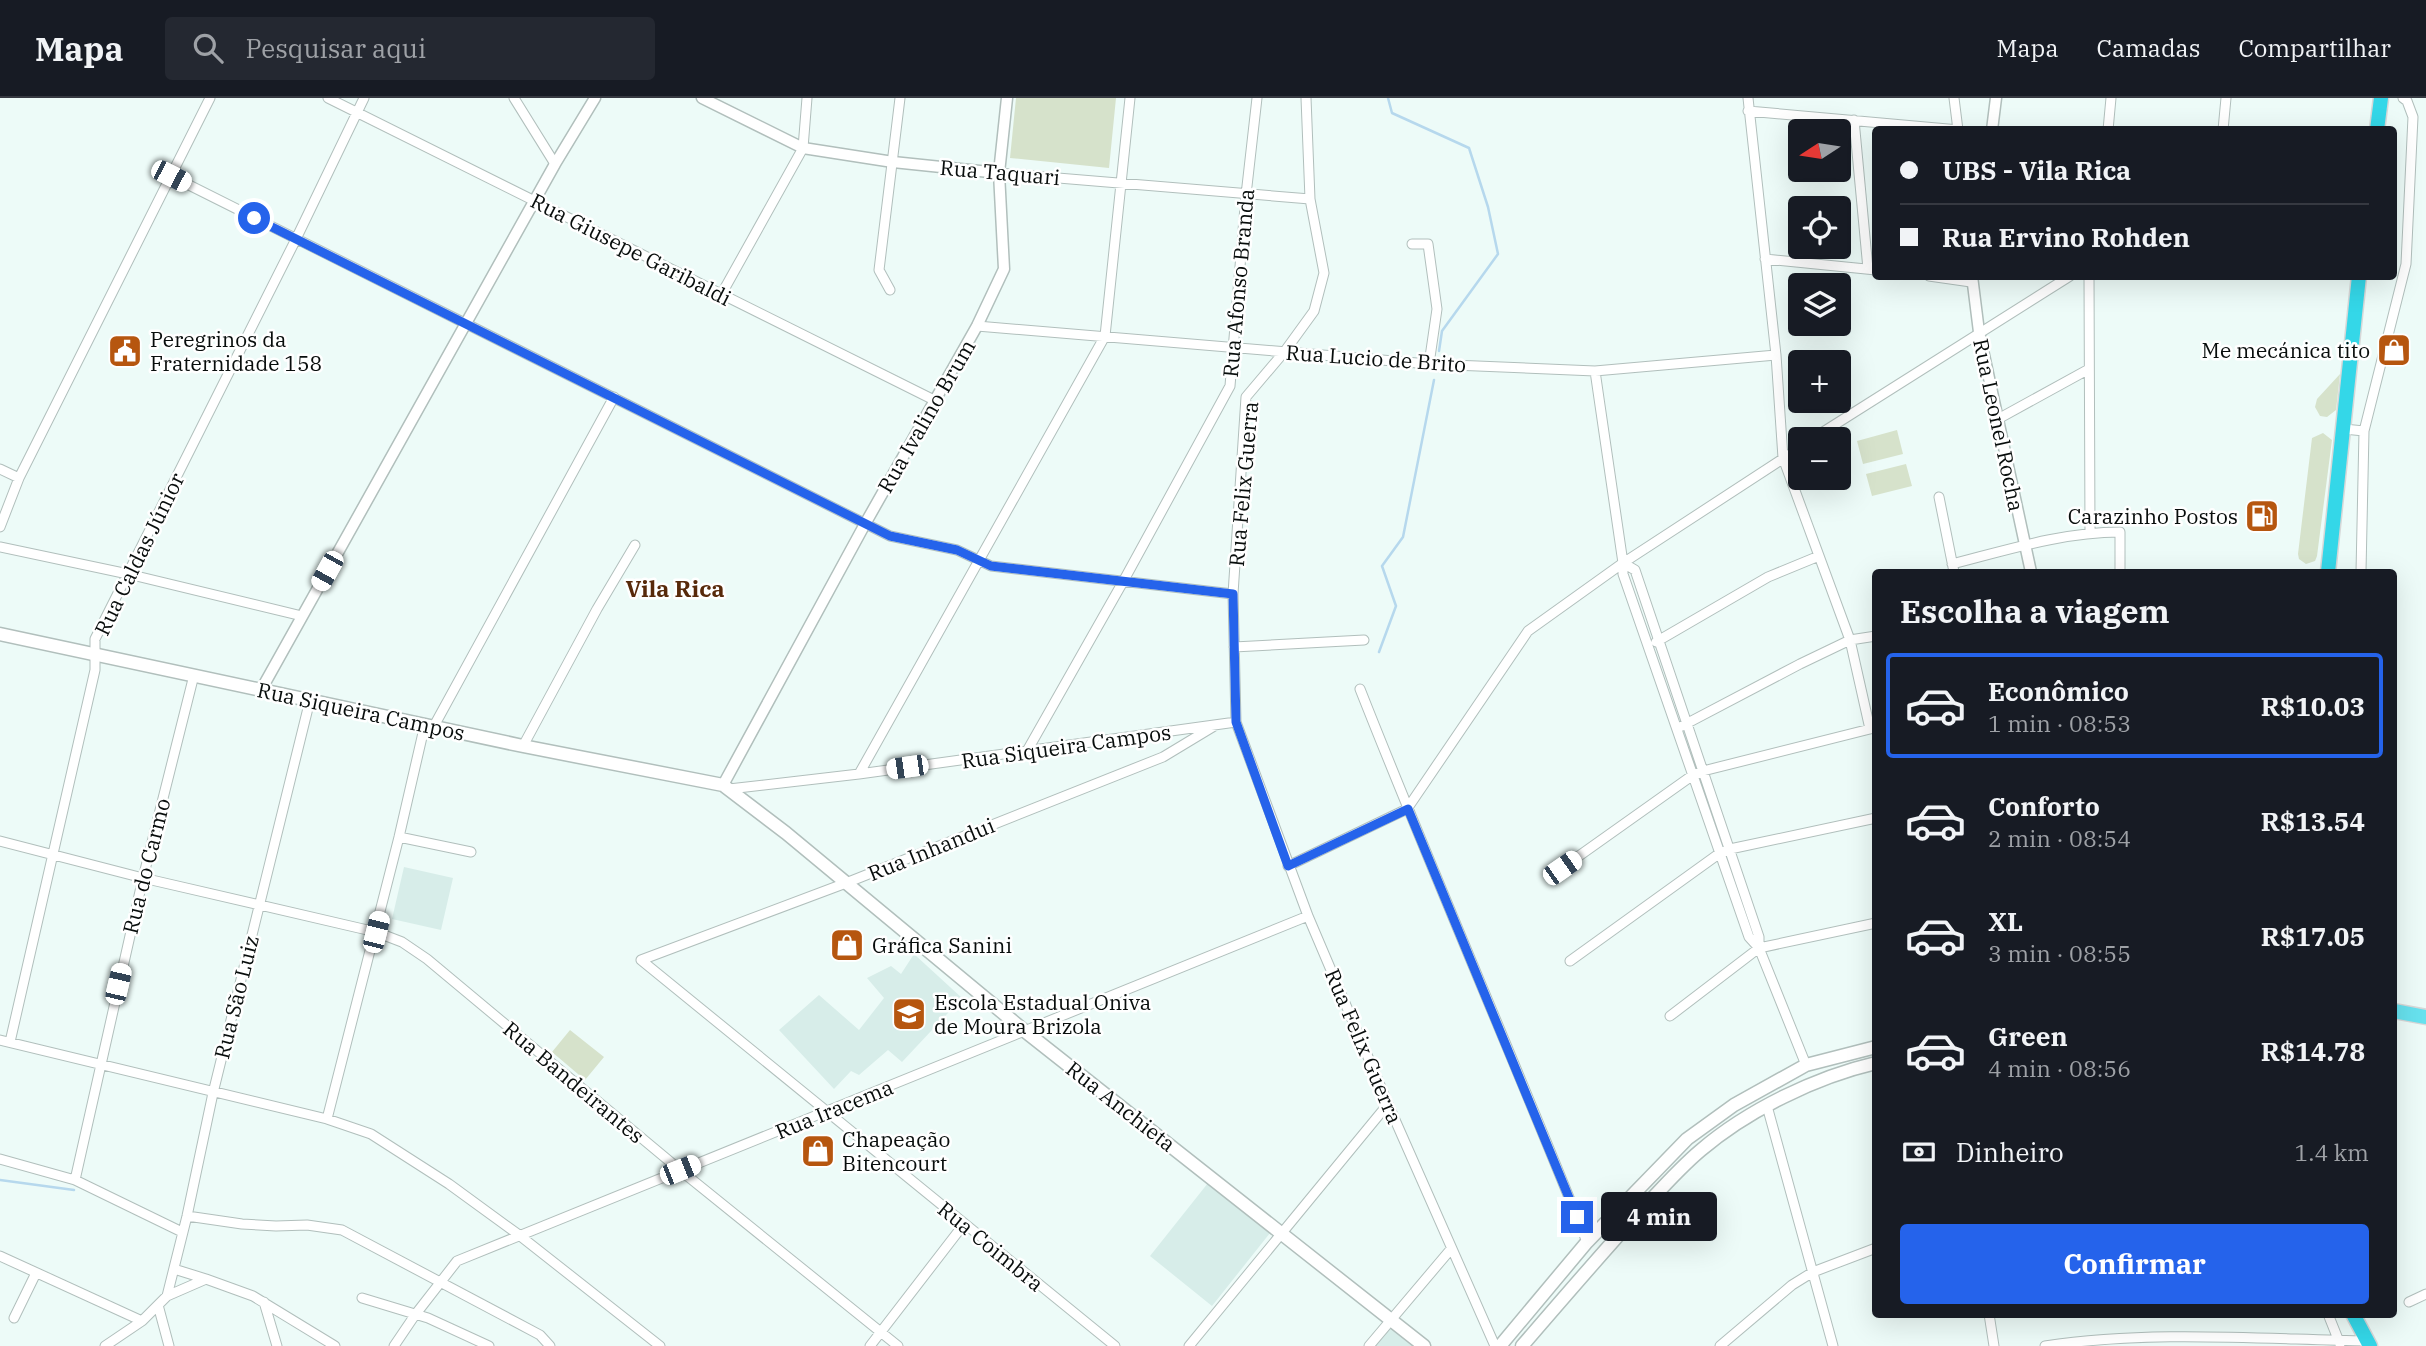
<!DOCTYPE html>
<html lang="pt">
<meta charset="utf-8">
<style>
:root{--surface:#171b24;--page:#242831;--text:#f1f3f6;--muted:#9ea1a6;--line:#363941;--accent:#2563eb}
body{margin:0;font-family:"IBM Plex Serif",serif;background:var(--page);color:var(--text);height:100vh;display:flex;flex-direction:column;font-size:26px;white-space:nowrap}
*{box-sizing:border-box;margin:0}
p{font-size:23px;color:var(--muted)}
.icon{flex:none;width:38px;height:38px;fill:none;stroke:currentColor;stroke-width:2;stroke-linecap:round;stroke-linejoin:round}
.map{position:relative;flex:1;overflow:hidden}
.details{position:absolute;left:1872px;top:471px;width:525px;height:749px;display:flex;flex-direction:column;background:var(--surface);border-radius:7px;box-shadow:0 7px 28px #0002}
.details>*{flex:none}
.banner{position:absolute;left:1872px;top:28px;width:525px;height:154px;border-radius:7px;box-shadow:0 7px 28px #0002;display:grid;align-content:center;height:154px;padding:0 28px;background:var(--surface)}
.needle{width:46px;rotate:258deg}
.fabs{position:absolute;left:1788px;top:21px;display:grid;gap:14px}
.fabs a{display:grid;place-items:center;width:63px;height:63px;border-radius:7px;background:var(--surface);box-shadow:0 7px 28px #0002;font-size:35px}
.end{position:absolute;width:32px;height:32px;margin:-16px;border:9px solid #2563eb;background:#fff;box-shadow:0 0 0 4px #fff}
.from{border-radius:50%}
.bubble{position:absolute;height:49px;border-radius:7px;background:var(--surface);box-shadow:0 7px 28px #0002;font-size:23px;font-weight:700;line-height:49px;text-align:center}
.car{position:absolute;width:21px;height:42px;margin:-21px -10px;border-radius:9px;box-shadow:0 0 5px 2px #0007;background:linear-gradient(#fff 24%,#345 0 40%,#fff 0 76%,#345 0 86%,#fff 0)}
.banner b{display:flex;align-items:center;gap:24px;height:66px;font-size:26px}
.banner b+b{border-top:2px solid var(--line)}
.banner i{width:18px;height:18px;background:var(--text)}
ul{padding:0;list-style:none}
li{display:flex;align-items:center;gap:21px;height:105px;margin:0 14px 10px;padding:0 14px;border:4px solid transparent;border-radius:7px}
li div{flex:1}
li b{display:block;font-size:26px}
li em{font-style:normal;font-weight:700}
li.on{border-color:var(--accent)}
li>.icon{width:63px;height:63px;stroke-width:1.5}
h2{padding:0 28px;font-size:32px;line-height:84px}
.pay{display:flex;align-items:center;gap:18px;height:77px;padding:0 28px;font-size:26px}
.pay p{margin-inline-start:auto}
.primary-button{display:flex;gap:14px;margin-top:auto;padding:14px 28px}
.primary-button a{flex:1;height:80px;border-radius:7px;background:var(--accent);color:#fff;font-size:28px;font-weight:700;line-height:80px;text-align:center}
header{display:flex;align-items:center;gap:42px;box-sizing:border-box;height:98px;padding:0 35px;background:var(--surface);border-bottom:2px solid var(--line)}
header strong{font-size:33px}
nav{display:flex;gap:38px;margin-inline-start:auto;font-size:24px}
.search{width:490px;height:63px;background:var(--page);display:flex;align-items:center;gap:18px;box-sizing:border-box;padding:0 24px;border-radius:7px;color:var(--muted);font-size:26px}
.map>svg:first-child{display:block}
.built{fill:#d7ede9}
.green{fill:#d6e2cb}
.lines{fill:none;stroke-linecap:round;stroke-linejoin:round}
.stream{stroke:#b6d8ed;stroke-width:2.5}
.minor-casing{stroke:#b1bfbc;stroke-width:11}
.tertiary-casing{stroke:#b1bfbc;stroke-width:13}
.secondary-casing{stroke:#b1bfbc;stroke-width:15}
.primary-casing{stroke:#d7d8d8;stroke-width:17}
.trunk-casing{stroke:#d7d8d8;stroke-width:17}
.minor{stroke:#fff;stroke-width:9}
.tertiary{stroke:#fff;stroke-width:10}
.secondary{stroke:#fff;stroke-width:12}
.primary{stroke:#67e1ee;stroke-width:14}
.trunk{stroke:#34d7e8;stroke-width:14}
.route{stroke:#2563eb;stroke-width:9}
.labels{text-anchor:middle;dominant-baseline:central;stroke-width:5;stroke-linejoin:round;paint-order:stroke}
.street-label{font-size:21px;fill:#080d0c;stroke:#fff}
.poi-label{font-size:21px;fill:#080d0c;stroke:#fff;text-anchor:start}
.neighbourhood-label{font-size:23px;font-weight:bold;fill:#57290a;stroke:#fff}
</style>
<header>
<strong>Mapa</strong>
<div class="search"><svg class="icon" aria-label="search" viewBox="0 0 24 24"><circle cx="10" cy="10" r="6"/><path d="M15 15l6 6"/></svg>Pesquisar aqui</div>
<nav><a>Mapa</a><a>Camadas</a><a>Compartilhar</a></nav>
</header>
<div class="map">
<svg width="2426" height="1248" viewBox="0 0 2426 1248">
<rect width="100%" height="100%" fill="#edfbf8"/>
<path class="built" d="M 404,769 L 453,780 L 441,832 L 392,821 Z
M 914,856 L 962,900 L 902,964 L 888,952 L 859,977 L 851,973 L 834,991 L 779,932 L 819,897 L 859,932 L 884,900 L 867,880 L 891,868 L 901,876 Z
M 1208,1085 L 1270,1135 L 1212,1208 L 1150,1158 Z
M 1390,1229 L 1413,1248 L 1375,1248 Z"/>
<path class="green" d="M 1016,0 L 1116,0 L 1109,70 L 1010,60 Z
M 2340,276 L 2336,312 L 2327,319 L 2320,318 L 2315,309 L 2317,301 Z
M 1897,332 L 1903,356 L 1863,366 L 1857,343 Z
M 2323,335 L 2332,342 L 2317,458 L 2315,463 L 2306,466 L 2299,461 L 2298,456 L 2312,340 Z
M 1906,366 L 1912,388 L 1872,398 L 1866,376 Z
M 570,932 L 604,959 L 585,982 L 552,954 Z"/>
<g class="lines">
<path class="stream" d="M 1388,0 L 1392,15 L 1469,50 L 1488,109 L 1498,156 L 1442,233 L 1439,253
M 1379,554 L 1396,508 L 1382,468 L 1403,439 L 1434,282
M 0,1082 L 74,1092"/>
<g class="minor-casing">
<path id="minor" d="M 328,0 L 934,302
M 514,0 L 555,66
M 1306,0 L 1310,101 L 1324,175 L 1314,213 L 1285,253 L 1246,299 L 1233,496 L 1236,624 L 1308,818 L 1388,1006 L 1495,1248
M 1748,0 L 1776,257 L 1783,360 L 1850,542 L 1870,631
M 1954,0 L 1958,32
M 1748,13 L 1959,32
M 1854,22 L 1868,171
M 2108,32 L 2111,0
M 2223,32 L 2226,0
M 999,75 L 1310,101
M 171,78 L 890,438 L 957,452 L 991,468 L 1233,496
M 1412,146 L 1428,146 L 1437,211 L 1429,266
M 1765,161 L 1876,172
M 1929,178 L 1971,184 L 1971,178
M 2089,178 L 2090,434
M 890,192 L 879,172 L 900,0
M 721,197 L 803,50 L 807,0
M 977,228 L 1429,266 L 1595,273 L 1776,257
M 1595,273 L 1623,465 L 1623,476 L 1749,839 L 1759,850 L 1806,967
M 1998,321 L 2089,271
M 2344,331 L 2364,333
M 1812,341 L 2070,178
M 0,371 L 19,380
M 1939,399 L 1954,474
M 0,429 L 19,380 L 210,0
M 0,449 L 128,476 L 302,518
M 1623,465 L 1635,472 L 1759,839 L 1759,850
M 1952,466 C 2007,452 2063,434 2120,434 L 2120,474
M 2361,474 L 2364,333 L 2406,166 L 2413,19 L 2407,3 L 2403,0
M 1656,544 L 1768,479 L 1819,458
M 1234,549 L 1364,542
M 1360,591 C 1433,776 1513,959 1587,1144
M 434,628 L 614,299
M 1682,628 L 1800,566 L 1850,542 L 1876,538
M 523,648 L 597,511 L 635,447
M 1027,653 L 1124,482 L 1230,288 L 1246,97 L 1257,0
M 859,676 L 1105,238 L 1130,0
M 729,691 L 859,676 L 1236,624
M 399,739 L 471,754
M 0,743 L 143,780 L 376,834 L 402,844 L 427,861 L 680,1072 L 898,1248
M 1288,768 L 1407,711 L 1528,533 L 1623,465 L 1801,349
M 1562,770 L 1693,677 L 1703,673 L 1874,630
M 641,862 L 846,785 L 1163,659 L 1216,627
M 641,862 L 1115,1248
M 1570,863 L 1720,755 L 1730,751 L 1876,720
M 1670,918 L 1759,850 L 1876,825
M 0,942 L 327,1021 L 371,1036 L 449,1086 L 519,1137 L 660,1248
M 10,944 L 95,572 L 95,541 L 296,141 L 364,0
M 1767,1008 L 1833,1248
M 327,1021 L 399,739 L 425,626
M 0,1061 L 75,1082 L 182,1134
M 75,1082 L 143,780 L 194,577
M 187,1118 L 242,1126 L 276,1128 L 307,1127 L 342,1132 L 540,1237 L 550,1248
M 0,1158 L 142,1223
M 174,1171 L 206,1181
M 167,1198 L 187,1118 L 213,995 L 310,602
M 362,1200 L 428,1220 L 489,1248
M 264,1204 L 277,1248
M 2409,1204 L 2426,1196
M 158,1207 L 169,1248
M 1989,1216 L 1994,1248
M 2328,1216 L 2340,1246
M 14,1220 L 36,1175
M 105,1248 L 142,1223 L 167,1198 L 206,1181 L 253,1198 L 335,1248
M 394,1248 L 415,1217 L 457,1163 L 1308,818
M 870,1248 L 964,1126
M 1189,1248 L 1388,1006
M 1369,1248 L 1451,1151
M 1720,1248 L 1792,1187 L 1813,1174 L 1876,1150
M 2045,1248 C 2151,1232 2259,1241 2367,1243"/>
</g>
<g class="tertiary-casing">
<path id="tertiary" d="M 702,0 L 803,50 L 893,64 L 999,75
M 1992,32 L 1996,0
M 1972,178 L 1979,234 L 2031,474
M 261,592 L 555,66 L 595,0
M 723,687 L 865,426 L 977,228 L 1004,171 L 999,75 L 1007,0"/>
</g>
<g class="secondary-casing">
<path id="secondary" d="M 0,536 L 523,648 L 723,687 L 786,735 L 1026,934 L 1424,1248
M 1500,1248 L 1587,1144 L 1687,1041 L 1734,1007 L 1806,967 L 1876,949
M 1522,1248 C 1559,1205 1596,1162 1634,1120 C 1656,1097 1677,1072 1701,1052 C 1748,1012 1816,979 1876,965"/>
</g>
<g class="primary-casing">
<path id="primary" d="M 2394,913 L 2426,919"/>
</g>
<g class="trunk-casing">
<path id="trunk" d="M 2377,32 L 2381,0
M 2328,474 L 2359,178
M 2353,1216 L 2370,1248"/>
</g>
<use href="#minor" class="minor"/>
<use href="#tertiary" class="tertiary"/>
<use href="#secondary" class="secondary"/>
<use href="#primary" class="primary"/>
<use href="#trunk" class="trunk"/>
</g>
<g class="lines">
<path class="route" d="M 254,120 L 890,438 L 957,452 L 991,468 L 1233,496 L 1236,624 L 1288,768 L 1408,711 L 1577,1119"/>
</g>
<defs>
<g id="shop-square" transform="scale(1.75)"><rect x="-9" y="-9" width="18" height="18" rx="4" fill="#b6560f" stroke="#fff"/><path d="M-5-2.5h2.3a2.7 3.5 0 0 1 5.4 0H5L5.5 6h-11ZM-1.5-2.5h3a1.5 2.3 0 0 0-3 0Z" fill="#fff"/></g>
<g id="civic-square" transform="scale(1.75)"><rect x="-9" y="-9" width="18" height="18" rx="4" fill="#b6560f" stroke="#fff"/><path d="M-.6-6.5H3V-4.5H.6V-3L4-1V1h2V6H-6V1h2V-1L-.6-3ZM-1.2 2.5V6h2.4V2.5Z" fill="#fff"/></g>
<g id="fuel-square" transform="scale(1.75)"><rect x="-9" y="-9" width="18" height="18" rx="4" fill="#b6560f" stroke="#fff"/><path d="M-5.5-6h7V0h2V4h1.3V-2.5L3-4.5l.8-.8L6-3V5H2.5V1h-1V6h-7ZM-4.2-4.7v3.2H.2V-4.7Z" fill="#fff"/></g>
<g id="school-square" transform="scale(1.75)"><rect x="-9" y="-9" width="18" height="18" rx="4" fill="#b6560f" stroke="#fff"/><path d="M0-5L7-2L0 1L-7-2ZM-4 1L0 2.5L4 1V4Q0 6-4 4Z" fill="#fff"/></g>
</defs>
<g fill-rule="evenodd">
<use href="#shop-square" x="2394" y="252"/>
<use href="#civic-square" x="125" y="253"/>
<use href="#fuel-square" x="2262" y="418"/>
<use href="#shop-square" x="847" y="847"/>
<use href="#school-square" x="909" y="916"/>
<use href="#shop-square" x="818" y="1053"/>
</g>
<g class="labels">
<g class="street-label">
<text transform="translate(1000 74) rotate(5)">Rua Taquari</text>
<text transform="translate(631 151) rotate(27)">Rua Giusepe Garibaldi</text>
<text transform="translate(1238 185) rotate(-85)">Rua Afonso Branda</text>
<text transform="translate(1376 260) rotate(4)">Rua Lucio de Brito</text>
<text transform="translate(926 318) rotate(-60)">Rua Ivalino Brum</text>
<text transform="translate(1999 327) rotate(78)">Rua Leonel Rocha</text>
<text transform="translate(1243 386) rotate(-85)">Rua Felix Guerra</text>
<text transform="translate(139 456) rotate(-64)">Rua Caldas Júnior</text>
<text transform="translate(361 613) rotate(12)">Rua Siqueira Campos</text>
<text transform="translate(1066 648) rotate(-8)">Rua Siqueira Campos</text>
<text transform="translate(931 751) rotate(-22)">Rua Inhandui</text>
<text transform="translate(146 768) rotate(-76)">Rua do Carmo</text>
<text transform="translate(236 899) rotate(-76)">Rua São Luiz</text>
<text transform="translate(1364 948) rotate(67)">Rua Felix Guerra</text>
<text transform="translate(574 984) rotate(40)">Rua Bandeirantes</text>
<text transform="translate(1121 1008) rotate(38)">Rua Anchieta</text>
<text transform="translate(834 1011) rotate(-22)">Rua Iracema</text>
<text transform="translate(991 1148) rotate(39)">Rua Coimbra</text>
</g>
<g class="poi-label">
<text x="150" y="241">Peregrinos da<tspan x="150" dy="24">Fraternidade 158</tspan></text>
<text x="2370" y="252" text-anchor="end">Me mecánica tito</text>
<text x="2238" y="418" text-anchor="end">Carazinho Postos</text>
<text x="872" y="847">Gráfica Sanini</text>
<text x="934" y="904">Escola Estadual Oniva<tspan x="934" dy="24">de Moura Brizola</tspan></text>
<text x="842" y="1041">Chapeação<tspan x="842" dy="24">Bitencourt</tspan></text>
</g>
<g class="neighbourhood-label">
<text x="675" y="490">Vila Rica</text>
</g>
</g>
</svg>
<div class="fabs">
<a><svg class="needle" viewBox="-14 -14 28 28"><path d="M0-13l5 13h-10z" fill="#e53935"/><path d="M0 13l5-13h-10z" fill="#9ea1a6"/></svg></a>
<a><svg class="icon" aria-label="locate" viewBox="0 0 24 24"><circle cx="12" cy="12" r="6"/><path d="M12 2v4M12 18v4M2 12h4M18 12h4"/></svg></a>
<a><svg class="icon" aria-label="layers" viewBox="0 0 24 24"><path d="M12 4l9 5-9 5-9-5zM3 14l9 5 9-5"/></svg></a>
<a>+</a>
<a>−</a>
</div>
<i class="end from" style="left:254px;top:120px"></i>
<i class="end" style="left:1577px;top:1119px"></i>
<div class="bubble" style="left:1601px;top:1094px;width:116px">4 min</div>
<i class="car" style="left:171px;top:78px;rotate:117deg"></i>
<i class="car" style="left:327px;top:473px;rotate:209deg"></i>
<i class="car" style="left:907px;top:669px;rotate:262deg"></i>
<i class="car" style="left:1562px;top:770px;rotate:55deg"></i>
<i class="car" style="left:376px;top:834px;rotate:14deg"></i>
<i class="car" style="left:118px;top:886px;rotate:13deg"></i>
<i class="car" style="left:680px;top:1072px;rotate:68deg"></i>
<div class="banner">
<b><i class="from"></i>UBS - Vila Rica</b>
<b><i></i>Rua Ervino Rohden</b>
</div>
<section class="details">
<h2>Escolha a viagem</h2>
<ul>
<li class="on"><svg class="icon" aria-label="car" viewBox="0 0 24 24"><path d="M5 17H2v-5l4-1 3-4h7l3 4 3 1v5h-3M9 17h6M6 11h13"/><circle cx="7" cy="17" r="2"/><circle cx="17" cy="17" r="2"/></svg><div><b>Econômico</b><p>1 min · 08:53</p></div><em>R$10.03</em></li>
<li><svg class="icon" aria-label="car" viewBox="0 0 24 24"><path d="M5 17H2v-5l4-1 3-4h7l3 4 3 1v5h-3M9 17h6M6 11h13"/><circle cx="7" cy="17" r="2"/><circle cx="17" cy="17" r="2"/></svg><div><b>Conforto</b><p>2 min · 08:54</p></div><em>R$13.54</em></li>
<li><svg class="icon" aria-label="car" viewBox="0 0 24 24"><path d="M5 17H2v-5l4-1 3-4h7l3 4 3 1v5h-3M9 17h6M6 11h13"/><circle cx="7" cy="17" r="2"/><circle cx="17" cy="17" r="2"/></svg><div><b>XL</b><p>3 min · 08:55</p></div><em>R$17.05</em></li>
<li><svg class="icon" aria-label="car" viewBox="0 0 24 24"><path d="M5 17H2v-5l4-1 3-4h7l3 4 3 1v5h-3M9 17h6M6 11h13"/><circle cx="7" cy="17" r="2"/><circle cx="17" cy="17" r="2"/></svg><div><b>Green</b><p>4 min · 08:56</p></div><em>R$14.78</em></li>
</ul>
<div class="pay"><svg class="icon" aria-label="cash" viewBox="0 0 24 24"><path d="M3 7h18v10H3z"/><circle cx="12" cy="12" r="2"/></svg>Dinheiro<p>1.4 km</p></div>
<div class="primary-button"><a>Confirmar</a></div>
</section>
</div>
